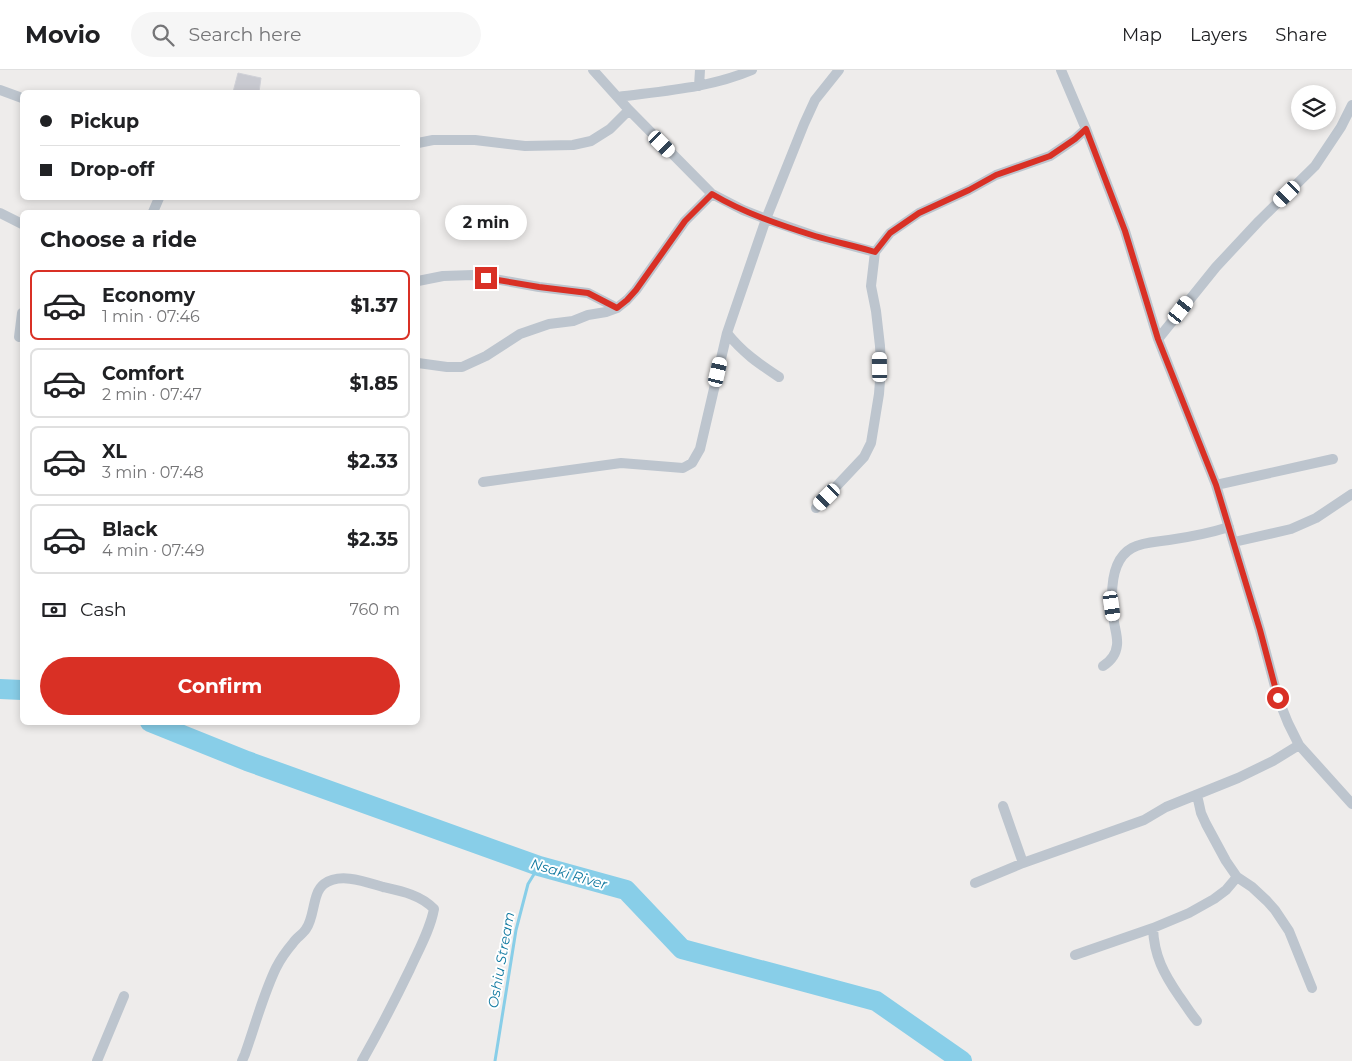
<!DOCTYPE html>
<meta charset="utf-8">
<style>
:root{--surface:#fff;--page:#f6f6f6;--text:#202124;--muted:#757577;--line:#e0e0e0;--accent:#d93025}
body{margin:0;font-family:Montserrat,sans-serif;background:var(--page);color:var(--text);height:100vh;display:flex;flex-direction:column;font-size:19px;white-space:nowrap}
*{box-sizing:border-box;margin:0}
p{font-size:16px;color:var(--muted)}
.icon{flex:none;width:28px;height:28px;fill:none;stroke:currentColor;stroke-width:2;stroke-linecap:round;stroke-linejoin:round}
.map{position:relative;flex:1;overflow:hidden}
.side{position:absolute;left:20px;top:140px;width:400px;height:515px;display:flex;flex-direction:column;background:var(--surface);border-radius:8px;box-shadow:0 2px 8px #0003}
.side>*{flex:none}
.guide{position:absolute;left:20px;top:20px;width:400px;height:110px;border-radius:8px;box-shadow:0 2px 8px #0003;display:grid;align-content:center;height:110px;padding:0 20px;background:var(--surface)}
.buttons{position:absolute;left:1291px;top:15px;display:grid;gap:10px}
.buttons a{display:grid;place-items:center;width:45px;height:45px;border-radius:50%;background:var(--surface);box-shadow:0 2px 8px #0003;font-size:25px}
.end{position:absolute;width:22px;height:22px;margin:-11px;border:6px solid #d93025;background:#fff;box-shadow:0 0 0 2px #fff}
.from{border-radius:50%}
.bubble{position:absolute;height:35px;border-radius:18px;background:var(--surface);box-shadow:0 2px 8px #0003;font-size:16px;font-weight:700;line-height:35px;text-align:center}
.car{position:absolute;width:15px;height:30px;margin:-15px -8px;border-radius:6px;box-shadow:0 0 4px 1px #0007;background:linear-gradient(#fff 24%,#345 0 40%,#fff 0 76%,#345 0 86%,#fff 0)}
.guide b{display:flex;align-items:center;gap:18px;height:48px;font-size:19px}
.guide b+b{border-top:1px solid var(--line)}
.guide i{width:12px;height:12px;background:var(--text)}
ul{padding:0;list-style:none}
li{display:flex;align-items:center;gap:15px;height:70px;margin:0 10px 8px;padding:0 10px;border:2px solid var(--line);border-radius:8px}
li div{flex:1}
li b{display:block;font-size:19px}
li em{font-style:normal;font-weight:700}
li.on{border-color:var(--accent)}
li>.icon{width:45px;height:45px;stroke-width:1.5}
h2{padding:0 20px;font-size:22px;line-height:60px}
.pay{display:flex;align-items:center;gap:12px;height:55px;padding:0 20px;font-size:19px}
.pay p{margin-inline-start:auto}
.button{display:flex;gap:10px;margin-top:auto;padding:10px 20px}
.button a{flex:1;height:58px;border-radius:30px;background:var(--accent);color:#fff;font-size:20px;font-weight:700;line-height:58px;text-align:center}
header{display:flex;align-items:center;gap:30px;box-sizing:border-box;height:70px;padding:0 25px;background:var(--surface);border-bottom:1px solid var(--line)}
header strong{font-size:24px}
nav{display:flex;gap:28px;margin-inline-start:auto;font-size:18px}
.search{width:350px;height:45px;background:var(--page);display:flex;align-items:center;gap:12px;box-sizing:border-box;padding:0 18px;border-radius:28px;color:var(--muted);font-size:19px}
.map>svg:first-child{display:block}
.lines{fill:none;stroke-linecap:round;stroke-linejoin:round}
.stream{stroke:#88cee8;stroke-width:3}
.river{stroke:#88cee8;stroke-width:20}
.building{fill:#c9cad1;stroke:#d0d1d7}
.street{stroke:#bdc5ce;stroke-width:10}
.route{stroke:#d93025;stroke-width:6}
.labels{text-anchor:middle;dominant-baseline:central;stroke-width:4;stroke-linejoin:round;paint-order:stroke}
.water-label{font-size:14px;font-style:italic;fill:#1079a0;stroke:#fff}
</style>
<header>
<strong>Movio</strong>
<div class="search"><svg class="icon" aria-label="search" viewBox="0 0 24 24"><circle cx="10" cy="10" r="6"/><path d="M15 15l6 6"/></svg>Search here</div>
<nav><a>Map</a><a>Layers</a><a>Share</a></nav>
</header>
<div class="map">
<svg width="1352" height="991" viewBox="0 0 1352 991">
<rect width="100%" height="100%" fill="#eeeceb"/>
<g class="lines">
<path class="stream" d="M 495,991 L 516,860 L 528,814 L 539,796"/>
<path class="river" d="M 0,619 L 22,620
M 150,652 L 247,691 L 539,796 L 626,820 L 682,879 L 876,931 L 962,991"/>
</g>
<path class="building" d="M 238,3 L 261,8 L 259,22 L 233,22 Z"/>
<g class="lines">
<path class="street" d="M 593,0 L 629,40 L 712,124 L 743,140 L 766,149 L 815,166 L 875,182
M 1061,0 L 1086,59 L 1125,161 L 1158,269 L 1216,415 L 1260,560 L 1278,628 L 1288,653 L 1299,675 L 1352,734
M 699,16 L 700,0
M 0,20 L 22,28
M 618,27 C 663,21 710,18 752,0
M 418,73 L 433,70 L 475,70 L 525,76 L 573,75 L 591,71 L 610,59 L 629,40
M 153,142 L 159,128
M 0,143 L 22,154
M 418,211 L 443,206 L 473,205 L 539,217 L 588,223 L 617,238
M 727,263 C 743,283 758,293 779,307
M 19,267 L 22,243
M 1158,269 L 1216,197 L 1259,151 L 1315,96 L 1341,57 L 1352,35
M 418,293 L 447,297 L 462,297 L 486,286 L 520,264 L 549,254 L 573,251 L 588,245 L 606,242 L 617,238 L 627,230 L 636,220 L 685,151 L 712,124
M 483,412 L 621,393 L 683,398 L 692,393 L 700,379 L 727,263 L 766,149 L 804,54 L 815,30 L 839,0
M 1216,415 L 1333,389
M 816,438 L 864,387 L 871,373 L 879,324 L 881,297 L 880,276 L 876,241 L 871,216 L 875,182 L 890,163 L 919,143 L 969,120 L 996,105 L 1050,86 L 1075,69 L 1086,59
M 1234,472 L 1291,459 L 1316,448 L 1352,424
M 1103,596 C 1111,591 1116,585 1117,575 C 1118,568 1115,559 1114,552 C 1111,530 1108,491 1132,478 C 1143,472 1157,472 1169,470 C 1190,467 1210,463 1229,457
M 1197,725 L 1201,743 L 1206,754 L 1226,791 L 1237,807 L 1252,817 L 1267,831 L 1275,840 L 1289,861 L 1312,918
M 1003,736 L 1023,793
M 975,813 L 1023,793 L 1144,750 L 1166,737 L 1238,708 L 1273,691 L 1299,675
M 1153,858 C 1154,886 1164,904 1179,926 C 1185,934 1190,943 1197,951
M 1075,885 L 1153,858 L 1189,843 L 1214,829 L 1226,820 L 1237,807
M 97,991 L 124,926
M 242,991 L 245,984 C 255,956 263,925 276,898 C 280,890 287,880 293,873 C 296,868 303,864 306,859 C 315,847 312,823 324,814 C 340,802 366,812 383,817 C 401,821 421,825 434,839 C 430,860 419,879 410,899 C 395,930 379,961 362,991"/>
</g>
<g class="lines">
<path class="route" d="M 486,208 L 539,217 L 588,223 L 617,238 L 627,230 L 636,220 L 685,151 L 712,124 C 744,143 780,155 815,166 C 835,172 855,176 875,182 L 890,163 L 919,143 L 969,120 L 996,105 L 1050,86 L 1075,69 L 1086,59 L 1125,161 L 1158,269 L 1216,415 L 1260,560 L 1278,628"/>
</g>
<g class="labels">
<g class="water-label">
<text transform="translate(569 804) rotate(16)">Nsaki River</text>
<text transform="translate(501 890) rotate(-80)">Oshiu Stream</text>
</g>
</g>
</svg>
<div class="buttons">
<a><svg class="icon" aria-label="layers" viewBox="0 0 24 24"><path d="M12 4l9 5-9 5-9-5zM3 14l9 5 9-5"/></svg></a>
</div>
<i class="end from" style="left:1278px;top:628px"></i>
<i class="end" style="left:486px;top:208px"></i>
<div class="bubble" style="left:445px;top:135px;width:82px">2 min</div>
<i class="car" style="left:662px;top:74px;rotate:135deg"></i>
<i class="car" style="left:1287px;top:124px;rotate:226deg"></i>
<i class="car" style="left:1181px;top:240px;rotate:38deg"></i>
<i class="car" style="left:880px;top:297px;rotate:359deg"></i>
<i class="car" style="left:718px;top:302px;rotate:13deg"></i>
<i class="car" style="left:827px;top:427px;rotate:225deg"></i>
<i class="car" style="left:1112px;top:536px;rotate:172deg"></i>
<div class="guide">
<b><i class="from"></i>Pickup</b>
<b><i></i>Drop-off</b>
</div>
<section class="side">
<h2>Choose a ride</h2>
<ul>
<li class="on"><svg class="icon" aria-label="car" viewBox="0 0 24 24"><path d="M5 17H2v-5l4-1 3-4h7l3 4 3 1v5h-3M9 17h6M6 11h13"/><circle cx="7" cy="17" r="2"/><circle cx="17" cy="17" r="2"/></svg><div><b>Economy</b><p>1 min · 07:46</p></div><em>$1.37</em></li>
<li><svg class="icon" aria-label="car" viewBox="0 0 24 24"><path d="M5 17H2v-5l4-1 3-4h7l3 4 3 1v5h-3M9 17h6M6 11h13"/><circle cx="7" cy="17" r="2"/><circle cx="17" cy="17" r="2"/></svg><div><b>Comfort</b><p>2 min · 07:47</p></div><em>$1.85</em></li>
<li><svg class="icon" aria-label="car" viewBox="0 0 24 24"><path d="M5 17H2v-5l4-1 3-4h7l3 4 3 1v5h-3M9 17h6M6 11h13"/><circle cx="7" cy="17" r="2"/><circle cx="17" cy="17" r="2"/></svg><div><b>XL</b><p>3 min · 07:48</p></div><em>$2.33</em></li>
<li><svg class="icon" aria-label="car" viewBox="0 0 24 24"><path d="M5 17H2v-5l4-1 3-4h7l3 4 3 1v5h-3M9 17h6M6 11h13"/><circle cx="7" cy="17" r="2"/><circle cx="17" cy="17" r="2"/></svg><div><b>Black</b><p>4 min · 07:49</p></div><em>$2.35</em></li>
</ul>
<div class="pay"><svg class="icon" aria-label="cash" viewBox="0 0 24 24"><path d="M3 7h18v10H3z"/><circle cx="12" cy="12" r="2"/></svg>Cash<p>760 m</p></div>
<div class="button"><a>Confirm</a></div>
</section>
</div>
